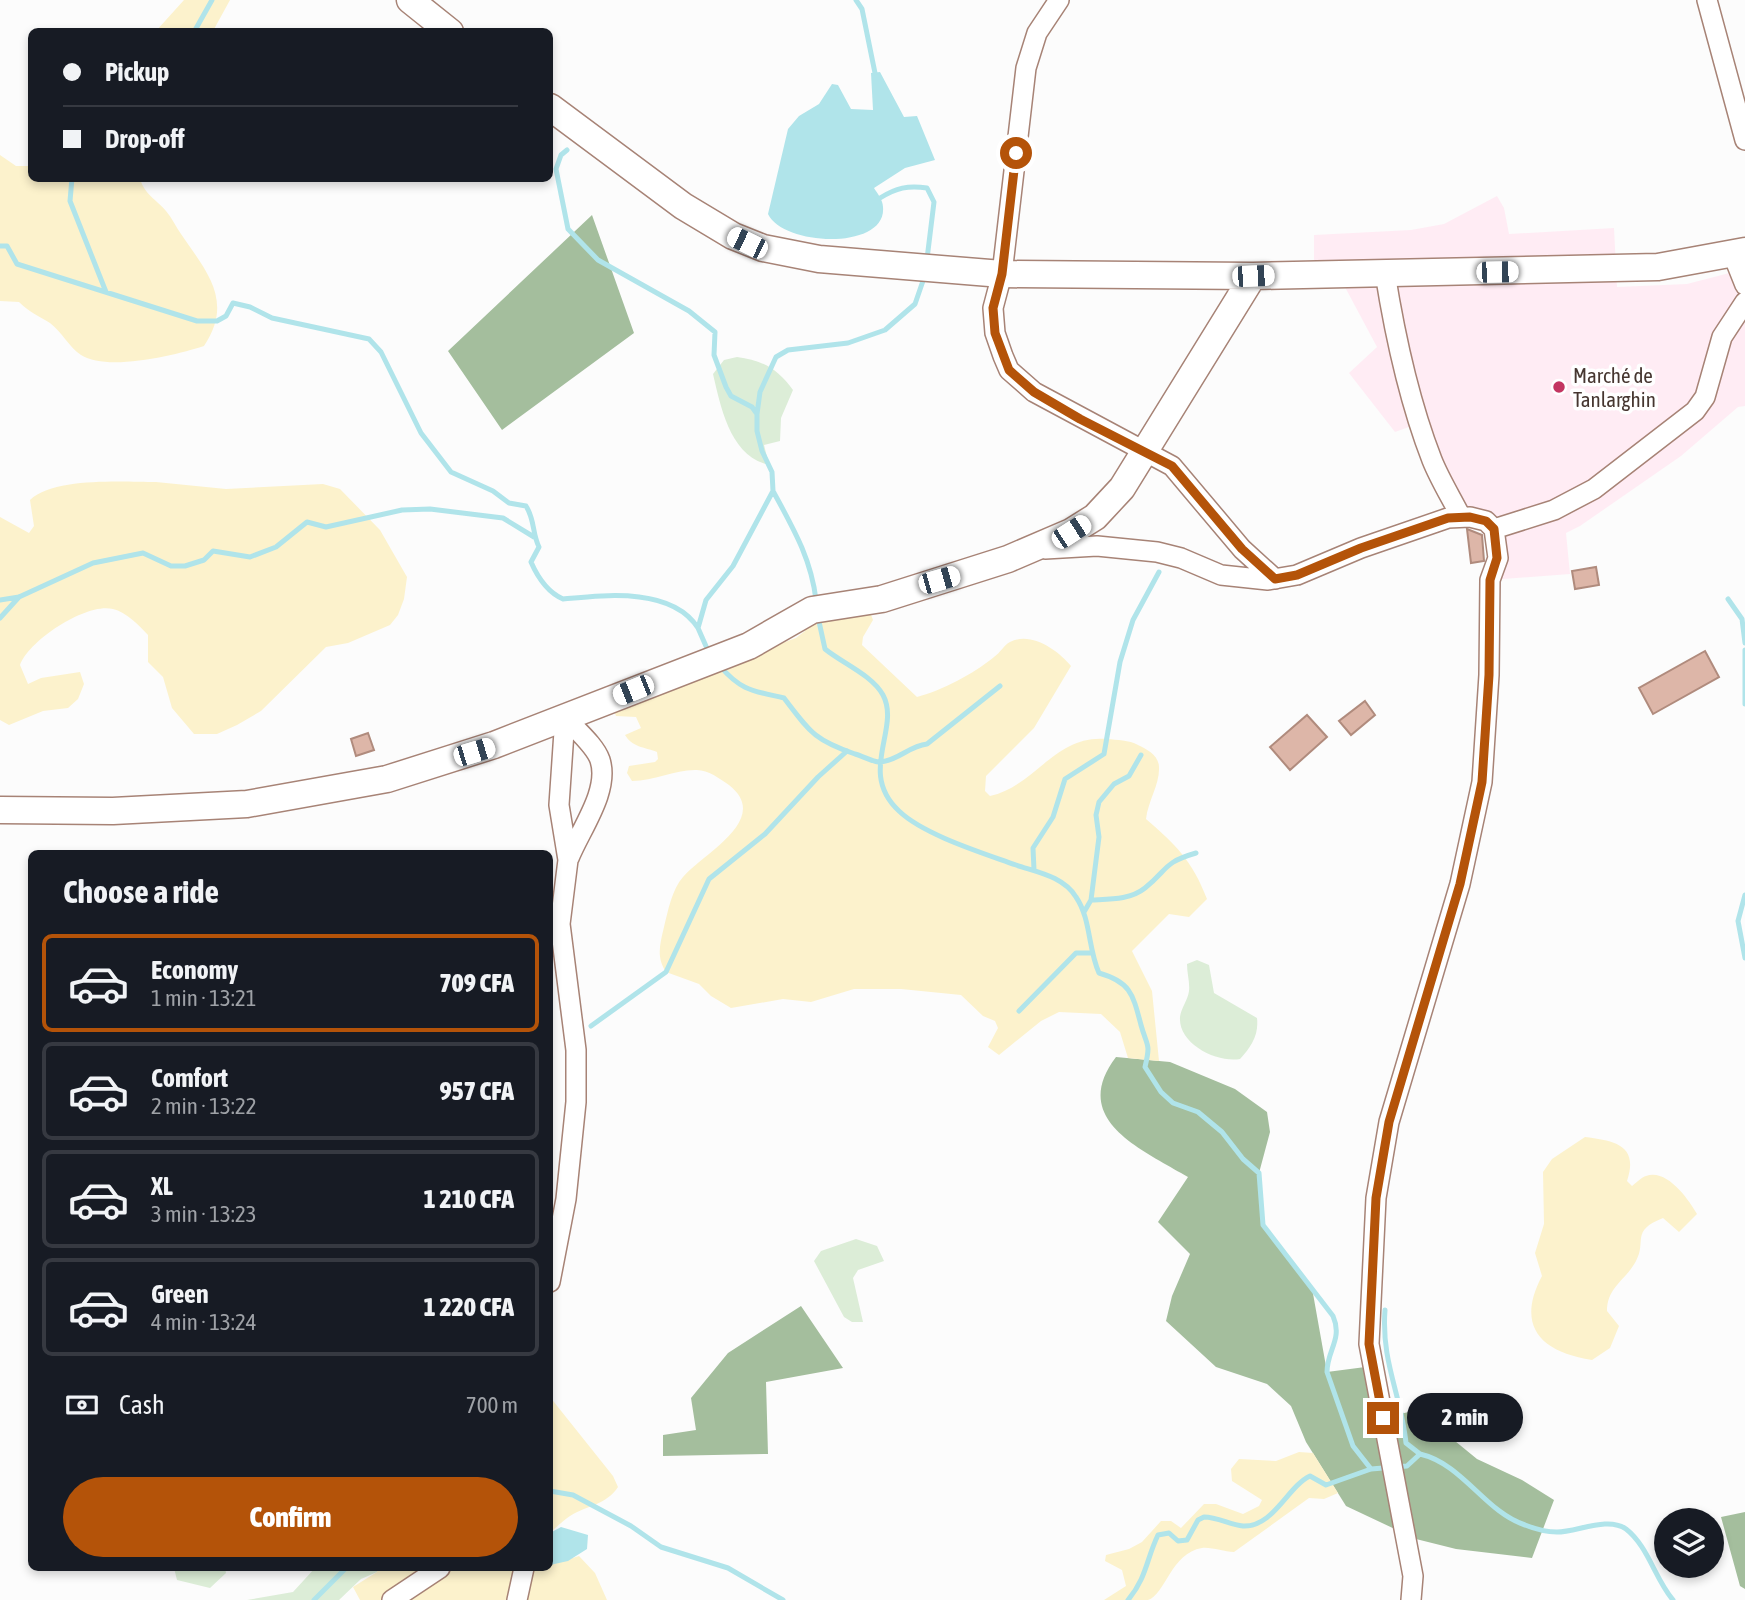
<!DOCTYPE html>
<meta charset="utf-8">
<style>
:root{--surface:#171b24;--page:#20242c;--text:#f1f3f6;--muted:#9ea1a6;--line:#363941;--accent:#b45309}
body{margin:0;font-family:"Asap Condensed",sans-serif;background:var(--page);color:var(--text);height:100vh;display:flex;flex-direction:column;font-size:26px;white-space:nowrap}
*{box-sizing:border-box;margin:0}
p{font-size:23px;color:var(--muted)}
.icon{flex:none;width:38px;height:38px;fill:none;stroke:currentColor;stroke-width:2;stroke-linecap:round;stroke-linejoin:round}
.map{position:relative;flex:1;overflow:hidden}
.panel{position:absolute;left:28px;top:850px;width:525px;height:721px;display:flex;flex-direction:column;background:var(--surface);border-radius:10px;box-shadow:0 4px 10px #0003}
.panel>*{flex:none}
.hud{position:absolute;left:28px;top:28px;width:525px;height:154px;border-radius:10px;box-shadow:0 4px 10px #0003;display:grid;align-content:center;height:154px;padding:0 35px;background:var(--surface)}
.buttons{position:absolute;left:1654px;top:1508px;display:grid;gap:14px}
.buttons a{display:grid;place-items:center;width:70px;height:70px;border-radius:50%;background:var(--surface);box-shadow:0 4px 10px #0003;font-size:35px}
.end{position:absolute;width:32px;height:32px;margin:-16px;border:9px solid #b45309;background:#fff;box-shadow:0 0 0 4px #fff}
.from{border-radius:50%}
.bubble{position:absolute;height:49px;border-radius:24px;background:var(--surface);box-shadow:0 4px 10px #0003;font-size:23px;font-weight:800;line-height:49px;text-align:center}
.car{position:absolute;width:21px;height:42px;margin:-21px -10px;border-radius:9px;box-shadow:0 0 5px 2px #0007;background:linear-gradient(#fff 24%,#345 0 40%,#fff 0 76%,#345 0 86%,#fff 0)}
.hud b{display:flex;align-items:center;gap:24px;height:66px;font-size:26px}
.hud b+b{border-top:2px solid var(--line)}
.hud i{width:18px;height:18px;background:var(--text)}
ul{padding:0;list-style:none}
li{display:flex;align-items:center;gap:21px;height:98px;margin:0 14px 10px;padding:0 21px;border:4px solid var(--line);border-radius:10px}
li div{flex:1}
li b{display:block;font-size:26px}
li em{font-style:normal;font-weight:800}
li.on{border-color:var(--accent)}
li>.icon{width:63px;height:63px;stroke-width:1.5}
h2{padding:0 35px;font-size:32px;line-height:84px}
.pay{display:flex;align-items:center;gap:18px;height:77px;padding:0 35px;font-size:26px}
.pay p{margin-inline-start:auto}
.action{display:flex;gap:14px;margin-top:auto;padding:14px 35px}
.action a{flex:1;height:80px;border-radius:42px;background:var(--accent);color:#fff;font-size:28px;font-weight:800;line-height:80px;text-align:center}
.map>svg:first-child{display:block}
.commercial{fill:#ffecf4}
.green{fill:#dcedd7}
.forest{fill:#a4be9d}
.sand{fill:#fcf2cc}
.water{fill:#b0e4ea}
.lines{fill:none;stroke-linecap:round;stroke-linejoin:round}
.stream{stroke:#b0e4ea;stroke-width:5}
.building{fill:#ddb6a8;stroke:#b08b7d;stroke-width:2}
.street-casing{stroke:#a78376;stroke-width:22}
.secondary-casing{stroke:#a78376;stroke-width:29}
.street{stroke:#fff;stroke-width:19}
.secondary{stroke:#fff;stroke-width:26}
.route{stroke:#b45309;stroke-width:9}
.poi-dot{fill:#c33561;stroke:#fff;stroke-width:2.5}
.labels{text-anchor:middle;dominant-baseline:central;stroke-width:7;stroke-linejoin:round;paint-order:stroke}
.poi-label{font-size:21px;fill:#463630;stroke:#fff;text-anchor:start}
</style>
<div class="map">
<svg width="1745" height="1600" viewBox="0 0 1745 1600">
<rect width="100%" height="100%" fill="#fcfcfc"/>
<path class="commercial" d="M 1497,196 L 1504,208 L 1509,234 L 1614,228 L 1617,287 L 1687,284 L 1745,269 L 1745,406 L 1738,407 L 1681,456 L 1580,526 L 1566,533 L 1570,574 L 1490,580 L 1494,529 L 1470,517 L 1420,423 L 1395,432 L 1349,373 L 1377,347 L 1338,274 L 1314,275 L 1314,235 L 1411,230 L 1444,224 Z"/>
<path class="green" d="M 737,357 C 762,360 778,369 793,390 L 781,418 L 780,441 L 764,445 L 769,465 C 730,456 721,408 713,374 L 724,360 Z
M 1197,960 L 1209,965 L 1214,993 L 1257,1018 C 1259,1035 1251,1047 1240,1059 C 1217,1063 1178,1044 1180,1017 C 1181,1008 1188,1000 1189,991 C 1190,983 1187,973 1187,964 Z
M 856,1239 L 877,1246 L 884,1261 L 858,1270 L 853,1278 L 863,1322 L 852,1322 L 844,1317 L 814,1261 L 821,1251 Z
M 174,1568 L 225,1568 L 226,1573 L 210,1588 L 177,1580 Z
M 315,1568 L 377,1568 L 377,1572 L 361,1579 L 339,1600 L 247,1600 L 293,1592 Z"/>
<path class="forest" d="M 592,215 L 634,333 L 502,430 L 448,351 Z
M 1116,1057 L 1170,1062 L 1235,1089 L 1267,1112 L 1270,1132 L 1259,1173 L 1263,1225 L 1312,1288 L 1327,1372 L 1373,1366 L 1383,1418 L 1417,1410 L 1477,1459 L 1522,1480 L 1554,1500 L 1532,1558 L 1456,1549 L 1416,1539 L 1346,1506 L 1306,1442 L 1291,1406 L 1267,1384 L 1216,1367 L 1166,1321 L 1172,1296 L 1190,1254 L 1158,1222 L 1188,1177 C 1143,1150 1068,1120 1116,1057 Z
M 801,1306 L 843,1368 L 766,1382 L 768,1454 L 663,1456 L 663,1435 L 696,1430 L 691,1398 L 728,1353 Z
M 1745,1512 L 1745,1589 L 1740,1586 L 1721,1517 Z"/>
<path class="sand" d="M 184,0 L 230,0 L 213,31 L 156,31 Z
M 0,155 L 16,166 L 31,166 L 32,178 L 140,179 C 145,195 156,199 166,211 C 172,218 176,227 181,234 C 207,272 234,301 204,346 C 176,355 107,372 81,355 C 69,347 62,332 50,323 C 39,316 29,312 19,302 L 0,301 Z
M 156,482 L 226,489 L 323,484 L 340,489 L 380,530 L 407,577 L 404,599 L 398,615 L 390,625 L 348,643 L 326,647 L 261,711 L 237,725 L 217,734 L 194,734 L 172,708 L 163,677 L 148,662 L 148,635 C 139,625 126,612 113,609 C 87,602 29,640 20,665 L 28,684 L 41,678 L 80,672 L 84,684 L 78,699 L 68,708 L 43,711 L 9,725 L 0,720 L 0,517 L 29,533 L 34,526 L 30,500 C 55,477 122,482 156,482 Z
M 870,612 L 873,620 L 863,637 L 862,645 L 917,697 C 943,690 973,674 994,657 C 1000,653 1004,645 1010,642 C 1031,631 1058,650 1071,666 L 1034,728 L 986,776 L 985,791 L 990,796 C 1036,786 1055,734 1107,739 C 1117,740 1129,740 1138,745 C 1147,749 1159,756 1159,767 C 1160,784 1148,801 1146,819 C 1176,845 1192,860 1207,899 L 1189,917 L 1169,914 L 1132,951 L 1152,991 L 1159,1061 L 1128,1058 L 1120,1032 L 1101,1014 L 1059,1012 L 1041,1021 L 999,1055 L 988,1047 L 998,1028 L 995,1021 L 983,1016 L 961,995 L 901,989 L 854,989 L 811,1002 L 783,999 L 731,1008 L 711,996 L 699,984 L 666,972 C 656,957 660,944 664,927 C 668,911 672,889 683,877 C 704,853 772,819 729,785 C 719,778 707,769 695,770 C 674,770 654,781 632,781 L 627,773 L 629,766 L 655,762 L 658,759 L 657,752 C 644,747 632,747 625,735 L 641,728 L 636,717 L 616,716 L 612,705 L 796,638 L 805,631 L 803,620 Z
M 1585,1137 C 1615,1141 1639,1145 1627,1181 L 1632,1186 C 1636,1183 1642,1177 1646,1176 C 1667,1168 1689,1200 1697,1214 L 1679,1232 L 1663,1218 C 1630,1231 1647,1241 1636,1261 C 1626,1280 1607,1287 1607,1311 L 1619,1326 L 1610,1348 L 1592,1360 C 1539,1352 1516,1325 1542,1276 L 1535,1253 L 1544,1224 L 1543,1172 L 1552,1159 Z
M 550,1397 L 613,1476 L 618,1487 C 606,1505 588,1505 570,1516 C 564,1520 555,1528 550,1533 Z
M 1299,1452 L 1313,1453 L 1338,1493 L 1324,1499 L 1309,1498 L 1234,1552 C 1224,1552 1212,1547 1202,1548 C 1171,1553 1165,1595 1148,1600 C 1136,1600 1117,1600 1104,1600 L 1126,1586 L 1122,1570 L 1105,1561 L 1106,1555 L 1129,1549 L 1142,1542 L 1161,1521 L 1171,1521 L 1181,1528 L 1204,1504 L 1216,1504 L 1243,1514 L 1259,1506 L 1262,1500 L 1232,1481 L 1231,1469 L 1239,1459 L 1276,1461 Z
M 579,1556 L 595,1573 L 607,1600 L 360,1600 L 353,1587 L 377,1572 L 377,1568 L 550,1568 L 550,1565 Z"/>
<path class="water" d="M 880,72 L 904,117 L 917,116 L 935,160 L 905,168 L 874,188 C 877,193 883,200 883,207 C 887,250 784,247 768,214 L 788,129 L 799,116 L 819,104 L 832,84 L 838,85 L 851,109 L 873,110 L 871,73 Z
M 561,1527 L 588,1535 L 587,1549 L 568,1561 L 550,1565 L 550,1533 Z"/>
<g class="lines">
<path class="stream" d="M 856,0 L 862,9 L 875,73
M 194,32 L 212,0
M 567,150 L 561,155 L 556,169 L 568,229 L 598,260 L 689,311 L 715,332 L 714,355 L 726,387 L 731,396 L 752,407 L 757,414 L 757,431 L 762,451 L 772,472 L 773,491 L 733,566 L 706,600 L 698,628 L 709,653
M 72,178 L 70,201 L 106,292
M 880,198 C 896,188 908,185 927,188 L 934,202 L 927,259
M 0,246 L 7,246 L 17,264 L 197,321 L 217,321 L 226,316 L 233,303 L 250,307 L 272,318 L 369,339 L 381,352 L 421,433 L 451,472 L 493,491 L 509,503 L 526,506 C 535,520 532,533 539,547 L 531,562 C 538,578 547,592 563,599 C 605,595 672,587 698,628
M 757,414 L 760,392 L 776,357 L 788,350 L 848,343 L 885,330 L 915,304 L 925,275
M 773,491 C 793,528 811,558 816,600
M 1728,599 L 1742,619 L 1745,643
M 0,600 L 19,597 L 93,563 L 143,553 L 171,566 L 185,566 L 204,560 L 213,551 L 250,557 L 276,547 L 307,522 L 326,527 L 402,510 L 430,509 L 503,518 L 534,537
M 818,617 L 825,649 C 842,663 872,675 883,695 C 901,729 857,772 899,811 C 924,835 983,853 1016,865 C 1036,872 1063,876 1076,897 C 1091,919 1088,949 1099,973 C 1131,982 1133,995 1141,1025 C 1147,1047 1151,1042 1145,1067 L 1161,1092 L 1173,1103 L 1198,1112 L 1222,1132 L 1243,1159 L 1259,1173 L 1263,1225 L 1333,1316 C 1343,1339 1327,1350 1327,1372 L 1353,1446 L 1371,1469
M 0,618 L 19,597
M 1745,650 L 1745,704
M 720,666 C 741,691 754,691 784,698 C 810,732 814,740 855,754 C 863,756 874,763 881,762 C 899,760 909,746 927,744 L 1000,686
M 1034,870 L 1033,848 L 1053,817 L 1065,779 L 1104,754 L 1120,662 L 1133,620 L 1159,572
M 1745,895 L 1738,921 L 1745,958
M 1091,900 C 1110,899 1130,900 1145,888 C 1169,869 1162,863 1196,853
M 1084,912 L 1091,900 L 1099,837 L 1096,815 L 1099,802 L 1114,784 L 1129,776 L 1141,755
M 1019,1011 L 1076,953 L 1091,953
M 591,1026 L 666,972 L 709,879 L 765,834 L 818,777 L 847,751
M 1385,1310 C 1381,1362 1401,1394 1406,1443 L 1420,1454
M 550,1491 L 573,1495 L 631,1526 L 661,1547 L 728,1568 L 783,1600
M 314,1600 L 346,1568
M 1128,1600 C 1147,1577 1146,1560 1158,1535 L 1169,1533 L 1178,1541 L 1187,1540 L 1198,1520 L 1204,1517 C 1218,1517 1230,1525 1243,1526 C 1274,1527 1287,1487 1310,1476 L 1326,1485 L 1371,1469 L 1407,1466 L 1420,1454 C 1463,1464 1485,1512 1525,1525 C 1535,1529 1547,1532 1557,1532 C 1577,1532 1608,1516 1626,1529 C 1648,1546 1655,1579 1673,1600"/>
</g>
<path class="building" d="M 1467,529 L 1482,535 L 1484,561 L 1471,563 Z
M 1596,567 L 1599,585 L 1575,589 L 1572,571 Z
M 1705,651 L 1719,677 L 1653,714 L 1639,688 Z
M 1365,701 L 1375,715 L 1351,735 L 1339,721 Z
M 1307,715 L 1327,737 L 1290,770 L 1270,747 Z
M 368,733 L 374,750 L 356,756 L 351,739 Z"/>
<g class="lines">
<g class="street-casing">
<path id="street" d="M 1059,0 L 1037,33 L 1026,68 L 1002,274 L 993,308 L 995,333 L 1003,356 L 1009,370 L 1034,392 L 1172,466 L 1242,549 L 1275,579
M 1707,0 L 1745,140
M 1733,255 L 1745,285
M 1385,273 C 1395,336 1409,401 1432,460 C 1440,480 1452,499 1461,517
M 1494,529 L 1554,510 L 1594,489 L 1695,411 L 1705,397 L 1722,337 L 1745,302
M 1045,549 L 1097,546 L 1157,552 L 1181,558 L 1221,575 L 1268,580 L 1297,575 L 1361,548 L 1448,518 L 1470,517 L 1486,521 L 1494,529 L 1498,558 L 1490,580 L 1489,675 L 1482,782 L 1460,884 L 1389,1122 L 1376,1198 L 1369,1344 L 1413,1576 L 1411,1600
M 565,717 C 575,729 595,745 600,760 C 610,791 580,830 569,858
M 550,1282 L 566,1199 L 576,1102 L 576,1050 L 560,924 L 568,860 L 559,805 L 565,717
M 392,1600 L 440,1568
M 517,1600 L 524,1568"/>
</g>
<g class="secondary-casing">
<path id="secondary" d="M 410,0 L 450,32
M 550,107 L 683,206 L 733,236 L 763,248 L 819,259 L 1002,274 L 1253,276 L 1658,267 L 1745,251
M 0,810 L 113,811 L 247,804 L 387,779 L 494,745 L 749,646 L 812,610 L 882,599 L 1008,559 L 1071,532 L 1095,517 L 1122,488 L 1253,276"/>
</g>
<use href="#street" class="street"/>
<use href="#secondary" class="secondary"/>
</g>
<g class="lines">
<path class="route" d="M 1016,153 L 1002,274 L 993,308 L 995,333 L 1009,370 L 1034,392 L 1080,419 L 1172,466 L 1242,549 L 1275,579 L 1297,575 L 1361,548 L 1448,518 L 1470,517 L 1486,521 L 1494,529 L 1497,558 L 1490,580 L 1489,675 L 1482,782 L 1460,884 L 1389,1122 L 1376,1198 L 1369,1344 L 1383,1418"/>
</g>
<circle class="poi-dot" cx="1559" cy="387" r="7"/>
<g class="labels">
<g class="poi-label">
<text x="1573" y="375">Marché de<tspan x="1573" dy="24">Tanlarghin</tspan></text>
</g>
</g>
</svg>
<div class="buttons">
<a><svg class="icon" aria-label="layers" viewBox="0 0 24 24"><path d="M12 4l9 5-9 5-9-5zM3 14l9 5 9-5"/></svg></a>
</div>
<i class="end from" style="left:1016px;top:153px"></i>
<i class="end" style="left:1383px;top:1418px"></i>
<div class="bubble" style="left:1407px;top:1393px;width:116px">2 min</div>
<i class="car" style="left:747px;top:243px;rotate:296deg"></i>
<i class="car" style="left:1497px;top:272px;rotate:89deg"></i>
<i class="car" style="left:1253px;top:276px;rotate:88deg"></i>
<i class="car" style="left:1071px;top:532px;rotate:57deg"></i>
<i class="car" style="left:939px;top:580px;rotate:74deg"></i>
<i class="car" style="left:633px;top:690px;rotate:248deg"></i>
<i class="car" style="left:474px;top:752px;rotate:73deg"></i>
<div class="hud">
<b><i class="from"></i>Pickup</b>
<b><i></i>Drop-off</b>
</div>
<section class="panel">
<h2>Choose a ride</h2>
<ul>
<li class="on"><svg class="icon" aria-label="car" viewBox="0 0 24 24"><path d="M5 17H2v-5l4-1 3-4h7l3 4 3 1v5h-3M9 17h6M6 11h13"/><circle cx="7" cy="17" r="2"/><circle cx="17" cy="17" r="2"/></svg><div><b>Economy</b><p>1 min · 13:21</p></div><em>709 CFA</em></li>
<li><svg class="icon" aria-label="car" viewBox="0 0 24 24"><path d="M5 17H2v-5l4-1 3-4h7l3 4 3 1v5h-3M9 17h6M6 11h13"/><circle cx="7" cy="17" r="2"/><circle cx="17" cy="17" r="2"/></svg><div><b>Comfort</b><p>2 min · 13:22</p></div><em>957 CFA</em></li>
<li><svg class="icon" aria-label="car" viewBox="0 0 24 24"><path d="M5 17H2v-5l4-1 3-4h7l3 4 3 1v5h-3M9 17h6M6 11h13"/><circle cx="7" cy="17" r="2"/><circle cx="17" cy="17" r="2"/></svg><div><b>XL</b><p>3 min · 13:23</p></div><em>1 210 CFA</em></li>
<li><svg class="icon" aria-label="car" viewBox="0 0 24 24"><path d="M5 17H2v-5l4-1 3-4h7l3 4 3 1v5h-3M9 17h6M6 11h13"/><circle cx="7" cy="17" r="2"/><circle cx="17" cy="17" r="2"/></svg><div><b>Green</b><p>4 min · 13:24</p></div><em>1 220 CFA</em></li>
</ul>
<div class="pay"><svg class="icon" aria-label="cash" viewBox="0 0 24 24"><path d="M3 7h18v10H3z"/><circle cx="12" cy="12" r="2"/></svg>Cash<p>700 m</p></div>
<div class="action"><a>Confirm</a></div>
</section>
</div>
